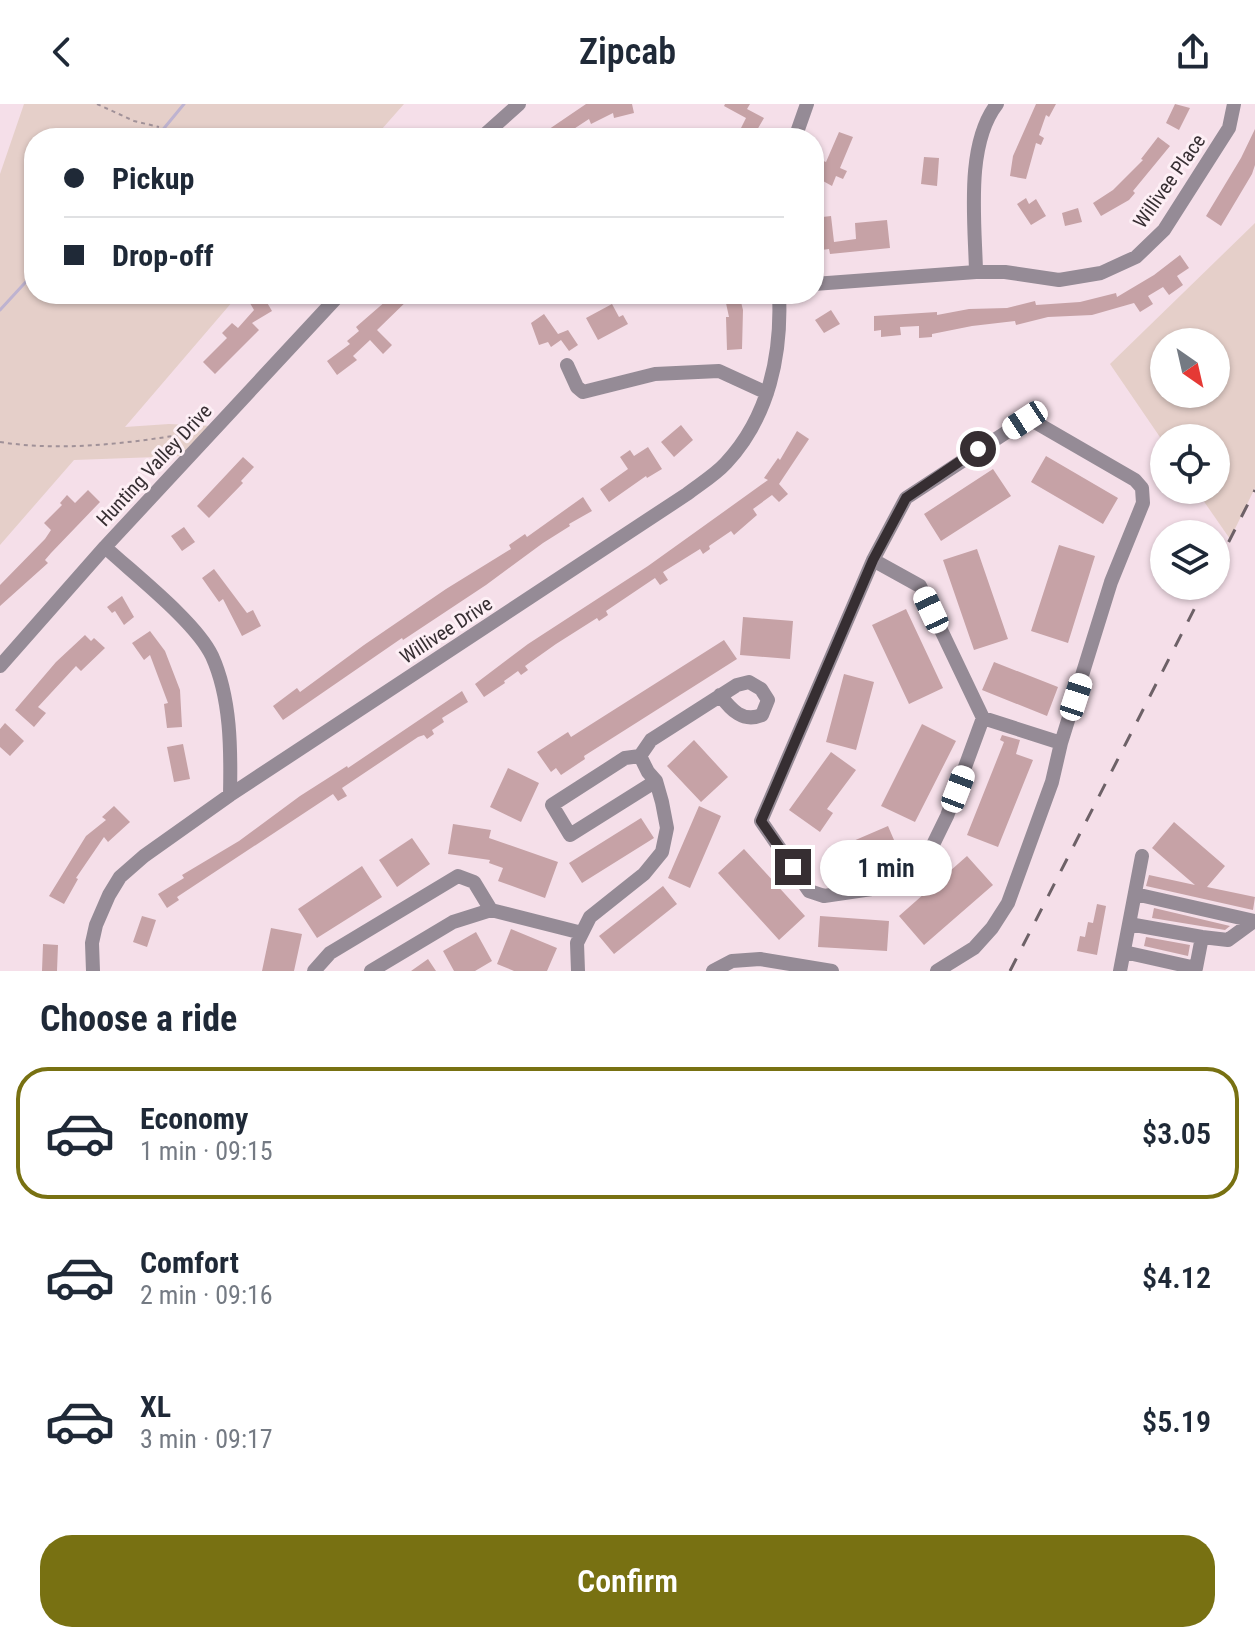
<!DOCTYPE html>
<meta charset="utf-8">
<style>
:root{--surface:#fff;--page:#f2f2f3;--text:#1f2937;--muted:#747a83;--line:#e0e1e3;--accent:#787112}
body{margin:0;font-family:"Roboto Condensed",sans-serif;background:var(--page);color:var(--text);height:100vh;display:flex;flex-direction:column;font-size:30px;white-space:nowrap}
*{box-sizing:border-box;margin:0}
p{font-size:26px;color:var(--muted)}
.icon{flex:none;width:44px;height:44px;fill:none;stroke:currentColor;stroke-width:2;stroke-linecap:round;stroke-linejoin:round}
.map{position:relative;height:867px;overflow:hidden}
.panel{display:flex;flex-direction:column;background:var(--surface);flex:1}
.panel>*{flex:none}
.hud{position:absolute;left:24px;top:24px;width:800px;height:176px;border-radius:32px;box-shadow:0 2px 6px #0004;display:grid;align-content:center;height:176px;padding:0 40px;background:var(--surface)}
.needle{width:52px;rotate:146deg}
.buttons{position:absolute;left:1150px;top:224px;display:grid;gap:16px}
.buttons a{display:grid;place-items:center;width:80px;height:80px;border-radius:50%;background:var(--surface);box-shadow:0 2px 6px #0004;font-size:40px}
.end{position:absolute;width:36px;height:36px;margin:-18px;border:10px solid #362e32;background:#fff;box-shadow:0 0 0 4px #fff}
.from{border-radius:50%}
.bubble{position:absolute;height:56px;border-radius:28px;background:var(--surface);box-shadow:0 2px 6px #0004;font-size:26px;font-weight:600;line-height:56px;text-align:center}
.car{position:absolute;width:24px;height:48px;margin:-24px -12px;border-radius:10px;box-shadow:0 0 6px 2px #0007;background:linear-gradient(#fff 24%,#345 0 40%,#fff 0 76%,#345 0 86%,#fff 0)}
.hud b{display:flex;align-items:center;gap:28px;height:76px;font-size:30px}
.hud b+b{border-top:2px solid var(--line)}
.hud i{width:20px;height:20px;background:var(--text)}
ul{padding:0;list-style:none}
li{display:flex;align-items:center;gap:24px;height:132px;margin:0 16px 12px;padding:0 24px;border:4px solid transparent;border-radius:32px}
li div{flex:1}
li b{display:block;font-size:30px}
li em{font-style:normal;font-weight:600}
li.on{border-color:var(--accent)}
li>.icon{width:72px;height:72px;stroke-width:1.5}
h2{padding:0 40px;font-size:36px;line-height:96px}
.cta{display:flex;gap:16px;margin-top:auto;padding:16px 40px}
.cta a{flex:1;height:92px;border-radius:32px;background:var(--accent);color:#fff;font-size:32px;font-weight:600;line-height:92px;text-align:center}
header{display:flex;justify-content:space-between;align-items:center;height:104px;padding:0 40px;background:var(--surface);font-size:36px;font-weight:600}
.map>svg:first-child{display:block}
.green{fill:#e5cfc9;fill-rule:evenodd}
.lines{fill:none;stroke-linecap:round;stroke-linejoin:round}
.stream{stroke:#beb3d0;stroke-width:3}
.building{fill:#c6a2a6}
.path{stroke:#a09198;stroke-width:2;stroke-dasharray:4 4;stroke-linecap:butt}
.minor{stroke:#958b96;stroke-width:14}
.rail{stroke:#6d6167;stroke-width:3;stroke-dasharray:14 14;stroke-linecap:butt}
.route{stroke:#362e32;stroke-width:10}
.labels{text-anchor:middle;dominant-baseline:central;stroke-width:6;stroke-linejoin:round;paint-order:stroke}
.street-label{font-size:20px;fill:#362e32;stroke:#fdeff5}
</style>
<header><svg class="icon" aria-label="back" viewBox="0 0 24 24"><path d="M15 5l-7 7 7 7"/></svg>Zipcab<svg class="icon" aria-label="share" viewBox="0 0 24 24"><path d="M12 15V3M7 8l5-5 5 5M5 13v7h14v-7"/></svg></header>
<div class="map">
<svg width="1255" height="867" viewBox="0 0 1255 867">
<rect width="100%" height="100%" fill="#f5dfe9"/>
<path class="green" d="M 24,0 L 404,0 L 374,34 L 34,34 L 34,190 L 239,190 L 125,323 L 169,320 L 213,322 L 184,352 L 74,356 L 0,441 L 0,70 Z
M 1255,119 L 1255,384 L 1230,435 L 1196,386 L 1216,386 L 1216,334 L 1164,334 L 1164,339 L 1110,260 ZM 1216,238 L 1216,290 L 1164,290 L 1164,238 Z"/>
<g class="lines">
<path class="stream" d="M 156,34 L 184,0
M 0,206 L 34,169"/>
</g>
<path class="building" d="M 586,0 L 632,0 L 634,9 L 614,14 L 613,9 L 591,20 L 589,15 L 560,34 L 536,34 Z
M 725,0 L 750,0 L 747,5 L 764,14 L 753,33 L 749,31 L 747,34 L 736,34 L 746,14 L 724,2 Z
M 1036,0 L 1056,0 L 1049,13 L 1046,11 L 1039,31 L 1044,34 L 1041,41 L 1036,39 L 1026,75 L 1010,72 L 1013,52 Z
M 1175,0 L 1190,4 L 1179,26 L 1166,19 Z
M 1255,25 L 1255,61 L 1252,70 L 1221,122 L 1206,112 L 1241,54 Z
M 839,28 L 853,33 L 840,64 L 847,67 L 843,75 L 836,72 L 832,82 L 814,72 L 821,56 L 826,58 Z
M 1158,33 L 1170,42 L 1133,87 L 1135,89 L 1129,96 L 1101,112 L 1093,99 L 1113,86 L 1143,56 L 1141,55 Z
M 924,53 L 939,54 L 937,82 L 921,80 Z
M 1026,94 L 1029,100 L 1036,95 L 1046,112 L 1031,121 L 1017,100 Z
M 1078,104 L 1082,118 L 1065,122 L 1062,109 Z
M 831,112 L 834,138 L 856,135 L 855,119 L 887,116 L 890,144 L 830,150 L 829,145 L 814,147 L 814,114 Z
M 1180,151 L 1189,164 L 1177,172 L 1183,181 L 1169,191 L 1163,183 L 1148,192 L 1153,200 L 1140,208 L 1134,199 L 1092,211 L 1048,213 L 1016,221 L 1015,217 L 972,222 L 932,230 L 932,233 L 919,234 L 919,222 L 900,223 L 901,231 L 881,233 L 881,226 L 874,227 L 874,212 L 937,208 L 937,211 L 969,205 L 1007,204 L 1035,197 L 1036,201 L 1080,198 L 1116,189 L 1117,193 L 1154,171 Z
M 254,190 L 262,190 L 272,207 L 252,219 L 259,226 L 215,270 L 203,258 L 227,234 L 222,229 L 232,219 L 238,224 L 254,206 L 247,194 Z
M 394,190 L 414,190 L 377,226 L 392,241 L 383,250 L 370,236 L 353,252 L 357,256 L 337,271 L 327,257 L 350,240 L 347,237 L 359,227 L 356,223 Z
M 724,190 L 739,190 L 743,206 L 742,245 L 727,246 L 726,213 L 729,213 Z
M 612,200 L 619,213 L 623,211 L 628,220 L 598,236 L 586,214 Z
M 831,206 L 840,220 L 824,229 L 815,216 Z
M 544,210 L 558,230 L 568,226 L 578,241 L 569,247 L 561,236 L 551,243 L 548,238 L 539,241 L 531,219 Z
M 681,321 L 693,336 L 674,353 L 661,338 Z
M 797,327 L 809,335 L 779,380 L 788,390 L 779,398 L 772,391 L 753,405 L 757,411 L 734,431 L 731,427 L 709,442 L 710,445 L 703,450 L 700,445 L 663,468 L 668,476 L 660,481 L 655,474 L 606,507 L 608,511 L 599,517 L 597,514 L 556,540 L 525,562 L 528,566 L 521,571 L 518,567 L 504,577 L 505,579 L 484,593 L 475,580 L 528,540 L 648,462 L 768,376 L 764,374 L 778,354 L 780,356 Z
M 648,343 L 662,365 L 647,374 L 646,372 L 609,398 L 600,385 L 628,365 L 620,353 L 630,346 L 634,352 Z
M 1046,352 L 1118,394 L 1103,420 L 1031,378 Z
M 243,353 L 254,363 L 241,377 L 243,379 L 209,414 L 197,402 Z
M 993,365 L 1011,392 L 941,437 L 924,410 Z
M 88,386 L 100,398 L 51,449 L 45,456 L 48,459 L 0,502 L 0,481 L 45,435 L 51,426 L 44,419 L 62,401 L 60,399 L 67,391 L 75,399 Z
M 583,393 L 592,407 L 569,420 L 570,422 L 543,439 L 486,481 L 403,536 L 402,534 L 283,616 L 273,602 L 297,584 L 300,588 L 364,541 L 446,485 L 511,445 L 509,441 L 525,430 L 527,433 Z
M 184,423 L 195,438 L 182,447 L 171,432 Z
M 1059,441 L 1095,452 L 1068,539 L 1031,527 Z
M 977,445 L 1008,535 L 974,546 L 943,456 Z
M 214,465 L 247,509 L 253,506 L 261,522 L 242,532 L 223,495 L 219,498 L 202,474 Z
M 122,492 L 134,513 L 124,521 L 115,507 L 112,509 L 107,503 Z
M 906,505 L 943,584 L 909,600 L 872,521 Z
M 743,513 L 793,517 L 790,555 L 740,551 Z
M 150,527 L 165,547 L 180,586 L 182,623 L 167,624 L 164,600 L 168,599 L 150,551 L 144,556 L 132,539 Z
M 85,531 L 91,537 L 94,534 L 105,544 L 81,567 L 76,562 L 38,603 L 46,609 L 34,623 L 15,606 L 56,558 Z
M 724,536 L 737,555 L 584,652 L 585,655 L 561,671 L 556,664 L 551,668 L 537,648 L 568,628 L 571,633 Z
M 994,558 L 1058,583 L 1047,612 L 982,586 Z
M 844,570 L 874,578 L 856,646 L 826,638 Z
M 462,587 L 468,598 L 442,614 L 444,618 L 432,626 L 434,630 L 427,635 L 424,631 L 418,633 L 342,684 L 347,692 L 338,697 L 333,690 L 177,793 L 179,796 L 167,804 L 158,790 L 184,774 L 182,771 L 239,737 L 300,692 L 347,662 L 348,664 Z
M 5,619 L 24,637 L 10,652 L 0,643 L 0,625 Z
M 922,620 L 956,637 L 915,718 L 881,702 Z
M 1002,631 L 1020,636 L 1016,650 L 1033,656 L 998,743 L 967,731 L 1004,638 L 1000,636 Z
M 694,636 L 728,673 L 701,698 L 667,662 Z
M 183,640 L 190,675 L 174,678 L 167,643 Z
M 831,648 L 856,666 L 827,705 L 833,709 L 820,728 L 789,706 Z
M 508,664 L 539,679 L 521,718 L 490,703 Z
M 114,702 L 130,718 L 108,738 L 104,733 L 76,774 L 78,775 L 64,800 L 49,792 L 86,732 L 106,716 L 102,713 Z
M 699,702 L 721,712 L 690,784 L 668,774 Z
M 641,714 L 654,734 L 582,779 L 569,759 Z
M 1174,718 L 1225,762 L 1207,783 L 1255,793 L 1253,806 L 1146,782 L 1149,771 L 1195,781 L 1152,744 Z
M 453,720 L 491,726 L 489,734 L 558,758 L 545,794 L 498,777 L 503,764 L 489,759 L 490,756 L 448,750 Z
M 888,722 L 900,750 L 841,775 L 830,747 Z
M 412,734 L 430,760 L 397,783 L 379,756 Z
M 744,745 L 805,812 L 779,836 L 718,769 Z
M 967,752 L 993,781 L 924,841 L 899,812 Z
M 362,762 L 382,793 L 317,834 L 298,805 Z
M 663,782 L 677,800 L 614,850 L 599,832 Z
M 1097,800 L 1106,802 L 1097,851 L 1077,847 L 1080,832 L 1085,833 L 1088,818 L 1093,819 Z
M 1154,804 L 1230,822 L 1225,826 L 1152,814 Z
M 142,812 L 156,816 L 147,843 L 133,838 Z
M 820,812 L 889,817 L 887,847 L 818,843 Z
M 271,824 L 302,830 L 294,867 L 262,867 Z
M 511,825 L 557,844 L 547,867 L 514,867 L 497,860 Z
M 476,828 L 492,857 L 475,867 L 454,867 L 443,847 Z
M 1146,833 L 1190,841 L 1188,852 L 1144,842 Z
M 43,840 L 58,841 L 57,867 L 42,867 Z
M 428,855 L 436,867 L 411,867 Z"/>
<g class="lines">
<path class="path" d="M 97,0 L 134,17 L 159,23
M 0,338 C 63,348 130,339 192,329"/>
<path class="minor" d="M 997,0 C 965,41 975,118 976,168 L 1005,168 L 1059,176 L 1101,169 L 1136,153 L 1164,126 L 1229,24 L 1234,0
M 481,34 L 519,0
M 795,34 L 807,0
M 814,180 L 976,168
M 567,261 L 577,283 L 583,288 L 655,270 L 719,267 L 767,289
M 105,443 C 134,470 196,518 212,552 C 231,594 231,646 230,691
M 873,456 L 920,482 L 983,614
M 0,562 L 105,443 L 340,190
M 640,652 L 625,654 L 552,701 L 570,731 L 656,677
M 1135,790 L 1254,817 L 1228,836 L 1202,833
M 1124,848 L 1196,864 L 1202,833 L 1129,820
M 93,867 L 92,839 L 96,821 L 109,791 L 120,773 L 144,752 L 230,691 L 687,390 C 700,380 715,371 726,359 C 769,313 782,250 779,190
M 314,867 L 330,849 L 458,772 L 474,778 L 491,806 L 582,829
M 371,867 L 453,818 L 491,806
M 578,867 L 577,839 L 590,813 L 644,770 L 662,748 L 667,724 L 662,698 L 656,677 L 648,668 L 640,652 L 651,636 L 737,581 L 749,578 L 761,585 L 768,596 L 762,611 C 743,619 731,606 720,591
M 713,867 L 732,857 L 760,855 L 832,867
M 937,867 L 974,844 L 992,824 L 1008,799 L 1052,678 L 1061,639 L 1111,478 L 1143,399 L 1142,384 L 1135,376 L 1033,317 L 1025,316 L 906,394 L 873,456 L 761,717 L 809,787 L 824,792 L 892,782 L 926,755 L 947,712 L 983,614 L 1061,639
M 1120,867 L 1142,752"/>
<path class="rail" d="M 1216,463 L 1255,386
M 1010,867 L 1206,482"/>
</g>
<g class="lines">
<path class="route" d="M 793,763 L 761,717 L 873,456 L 906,394 L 978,345"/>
</g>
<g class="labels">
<g class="street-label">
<text transform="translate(1169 77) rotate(-55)">Willivee Place</text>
<text transform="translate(154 361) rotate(-47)">Hunting Valley Drive</text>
<text transform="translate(446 526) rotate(-33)">Willivee Drive</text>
</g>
</g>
</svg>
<div class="buttons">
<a><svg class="needle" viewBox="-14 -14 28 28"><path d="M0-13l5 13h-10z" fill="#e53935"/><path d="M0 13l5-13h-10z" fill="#747a83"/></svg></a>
<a><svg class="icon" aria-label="locate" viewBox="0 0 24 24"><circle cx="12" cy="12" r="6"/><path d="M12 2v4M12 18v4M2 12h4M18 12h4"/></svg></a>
<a><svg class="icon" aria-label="layers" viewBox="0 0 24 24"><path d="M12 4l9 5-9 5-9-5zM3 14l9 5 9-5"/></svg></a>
</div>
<i class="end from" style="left:978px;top:345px"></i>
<i class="end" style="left:793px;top:763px"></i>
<div class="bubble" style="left:820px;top:736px;width:132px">1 min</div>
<i class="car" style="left:1025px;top:316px;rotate:237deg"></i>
<i class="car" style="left:931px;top:506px;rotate:335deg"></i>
<i class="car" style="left:1076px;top:593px;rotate:18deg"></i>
<i class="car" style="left:958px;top:685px;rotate:21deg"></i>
<div class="hud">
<b><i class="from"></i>Pickup</b>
<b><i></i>Drop-off</b>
</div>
</div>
<section class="panel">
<h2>Choose a ride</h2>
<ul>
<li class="on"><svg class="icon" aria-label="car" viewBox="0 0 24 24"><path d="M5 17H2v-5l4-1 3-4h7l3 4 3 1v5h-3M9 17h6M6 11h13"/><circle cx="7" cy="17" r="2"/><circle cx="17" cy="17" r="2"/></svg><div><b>Economy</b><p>1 min · 09:15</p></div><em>$3.05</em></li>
<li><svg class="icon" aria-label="car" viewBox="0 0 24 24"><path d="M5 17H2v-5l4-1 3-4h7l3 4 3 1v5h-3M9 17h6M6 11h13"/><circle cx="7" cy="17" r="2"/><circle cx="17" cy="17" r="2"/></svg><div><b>Comfort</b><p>2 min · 09:16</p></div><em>$4.12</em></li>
<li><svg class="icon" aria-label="car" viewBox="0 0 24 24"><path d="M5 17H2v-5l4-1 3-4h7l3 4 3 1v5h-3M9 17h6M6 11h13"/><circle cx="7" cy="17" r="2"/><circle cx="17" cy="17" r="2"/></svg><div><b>XL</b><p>3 min · 09:17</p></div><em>$5.19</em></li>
</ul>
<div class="cta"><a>Confirm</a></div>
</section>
